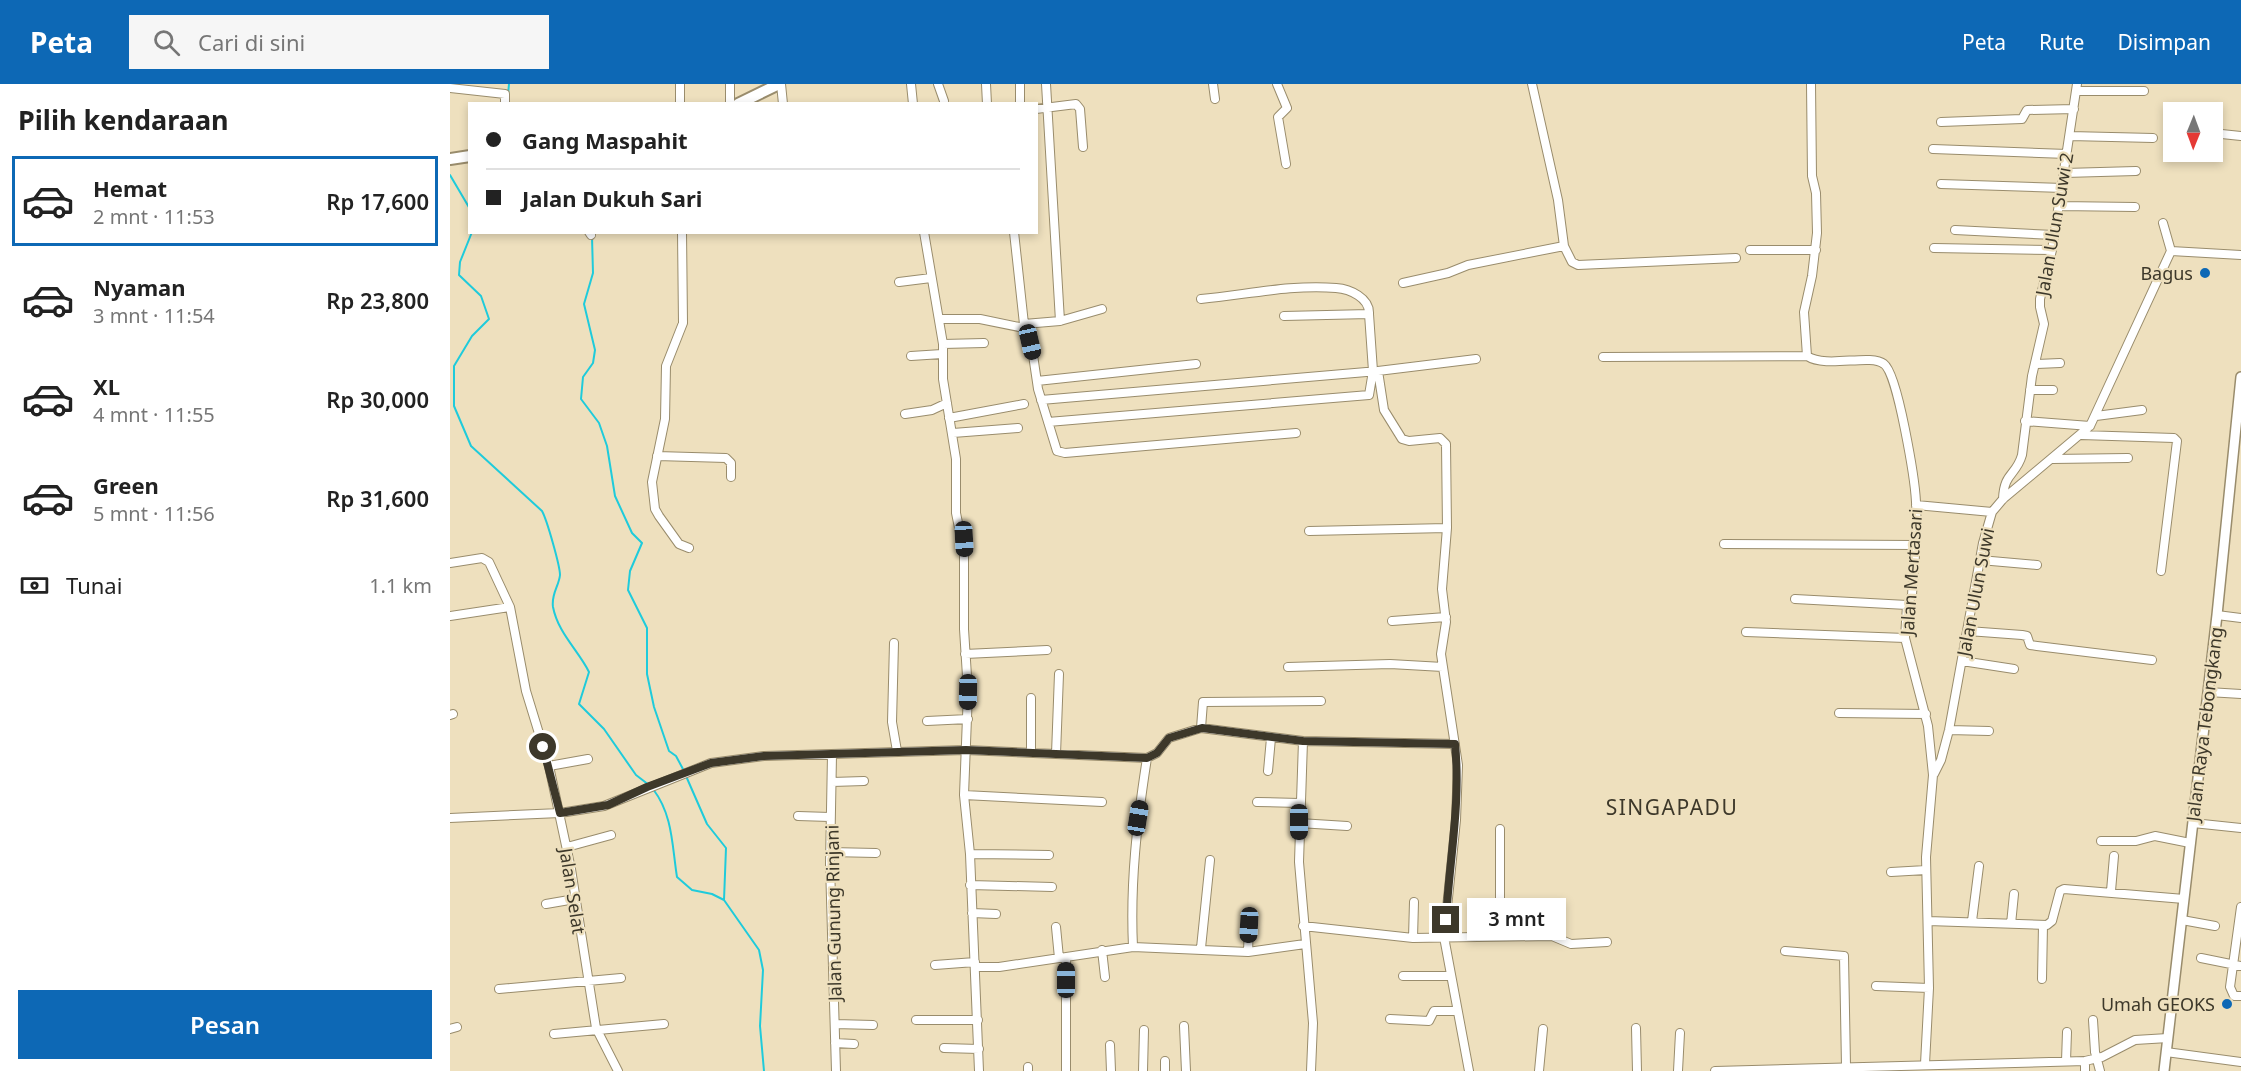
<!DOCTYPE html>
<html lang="id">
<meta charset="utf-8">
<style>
:root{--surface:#fff;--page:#f6f6f6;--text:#222;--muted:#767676;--line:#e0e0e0;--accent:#0d68b5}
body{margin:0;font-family:"Noto Sans",sans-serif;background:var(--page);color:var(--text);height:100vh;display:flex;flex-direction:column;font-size:22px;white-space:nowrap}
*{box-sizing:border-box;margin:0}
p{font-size:20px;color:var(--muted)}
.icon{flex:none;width:33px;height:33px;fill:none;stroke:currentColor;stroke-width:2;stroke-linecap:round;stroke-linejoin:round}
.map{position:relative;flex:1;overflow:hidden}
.sheet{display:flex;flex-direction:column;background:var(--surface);width:450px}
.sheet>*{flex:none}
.top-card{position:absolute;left:18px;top:18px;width:570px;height:132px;border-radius:0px;box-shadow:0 3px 9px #0003;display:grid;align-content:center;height:132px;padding:0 18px;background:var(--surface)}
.needle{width:39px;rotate:181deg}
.fabs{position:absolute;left:1713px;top:18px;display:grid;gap:12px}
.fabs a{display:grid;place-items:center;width:60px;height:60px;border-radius:0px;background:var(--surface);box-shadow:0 3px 9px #0003;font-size:30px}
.end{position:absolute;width:27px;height:27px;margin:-14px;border:8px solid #3d382a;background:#fff;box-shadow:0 0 0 3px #fff}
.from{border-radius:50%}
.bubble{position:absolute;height:42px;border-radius:0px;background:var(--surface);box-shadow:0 3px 9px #0003;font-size:20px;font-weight:600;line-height:42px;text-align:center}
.car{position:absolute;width:18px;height:36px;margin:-18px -9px;border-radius:8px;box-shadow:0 0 4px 2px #0007;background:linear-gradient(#222 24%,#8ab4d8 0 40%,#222 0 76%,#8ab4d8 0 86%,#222 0)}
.top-card b{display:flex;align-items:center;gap:21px;height:57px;font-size:22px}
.top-card b+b{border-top:2px solid var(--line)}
.top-card i{width:15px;height:15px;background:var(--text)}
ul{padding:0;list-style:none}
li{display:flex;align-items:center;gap:18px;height:90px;margin:0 12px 9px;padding:0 6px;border:3px solid transparent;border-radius:0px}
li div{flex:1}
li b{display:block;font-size:22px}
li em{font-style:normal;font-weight:600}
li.on{border-color:var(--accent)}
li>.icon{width:54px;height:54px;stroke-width:1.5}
h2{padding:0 18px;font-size:27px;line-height:72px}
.pay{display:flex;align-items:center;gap:15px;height:66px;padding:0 18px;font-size:22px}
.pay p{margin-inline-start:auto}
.action{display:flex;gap:12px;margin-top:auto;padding:12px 18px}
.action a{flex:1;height:69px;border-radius:0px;background:var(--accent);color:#fff;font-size:24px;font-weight:600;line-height:69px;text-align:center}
header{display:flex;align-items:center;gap:36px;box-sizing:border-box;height:84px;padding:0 30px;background:var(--accent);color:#fff}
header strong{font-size:28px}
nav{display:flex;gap:33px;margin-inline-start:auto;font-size:21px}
.search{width:420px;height:54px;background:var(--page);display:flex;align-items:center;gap:15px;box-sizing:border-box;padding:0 21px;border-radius:0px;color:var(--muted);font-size:22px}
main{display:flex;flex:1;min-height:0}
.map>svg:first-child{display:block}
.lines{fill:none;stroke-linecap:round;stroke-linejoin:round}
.stream{stroke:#1fcbdb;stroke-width:2}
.minor-casing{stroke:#998c6c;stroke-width:10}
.major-casing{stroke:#998c6c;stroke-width:12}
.highway-casing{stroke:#998c6c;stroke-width:14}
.minor{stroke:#fff;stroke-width:8}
.major{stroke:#fff;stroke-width:9}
.highway{stroke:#fff;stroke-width:10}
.route{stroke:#3d382a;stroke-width:8}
.poi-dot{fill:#0d68b5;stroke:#eee0be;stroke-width:2}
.labels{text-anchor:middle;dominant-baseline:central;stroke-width:4.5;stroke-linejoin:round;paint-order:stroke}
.street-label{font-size:18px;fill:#3d382a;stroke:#eee0be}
.poi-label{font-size:18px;fill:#3d382a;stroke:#eee0be;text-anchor:end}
.quarter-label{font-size:21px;letter-spacing:1.5px;fill:#3d382a;stroke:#eee0be}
</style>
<header>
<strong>Peta</strong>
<div class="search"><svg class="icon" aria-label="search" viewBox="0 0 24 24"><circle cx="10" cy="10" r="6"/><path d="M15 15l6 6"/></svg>Cari di sini</div>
<nav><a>Peta</a><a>Rute</a><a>Disimpan</a></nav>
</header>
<main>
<section class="sheet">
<h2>Pilih kendaraan</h2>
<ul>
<li class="on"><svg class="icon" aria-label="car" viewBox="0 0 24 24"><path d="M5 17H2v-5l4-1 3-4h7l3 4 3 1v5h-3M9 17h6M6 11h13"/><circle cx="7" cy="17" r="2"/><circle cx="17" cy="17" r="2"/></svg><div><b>Hemat</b><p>2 mnt · 11:53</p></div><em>Rp 17,600</em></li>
<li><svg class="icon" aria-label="car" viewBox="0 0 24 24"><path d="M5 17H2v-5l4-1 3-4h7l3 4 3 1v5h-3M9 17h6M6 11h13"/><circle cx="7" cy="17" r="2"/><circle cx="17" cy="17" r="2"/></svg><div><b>Nyaman</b><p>3 mnt · 11:54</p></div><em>Rp 23,800</em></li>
<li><svg class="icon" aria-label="car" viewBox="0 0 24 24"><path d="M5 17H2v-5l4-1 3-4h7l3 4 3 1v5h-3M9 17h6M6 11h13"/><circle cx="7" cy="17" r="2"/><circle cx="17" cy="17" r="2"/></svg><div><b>XL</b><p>4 mnt · 11:55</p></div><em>Rp 30,000</em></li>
<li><svg class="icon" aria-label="car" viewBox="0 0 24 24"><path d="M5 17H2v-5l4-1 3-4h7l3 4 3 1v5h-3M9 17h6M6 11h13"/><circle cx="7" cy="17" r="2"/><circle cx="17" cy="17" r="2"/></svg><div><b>Green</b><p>5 mnt · 11:56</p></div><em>Rp 31,600</em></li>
</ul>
<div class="pay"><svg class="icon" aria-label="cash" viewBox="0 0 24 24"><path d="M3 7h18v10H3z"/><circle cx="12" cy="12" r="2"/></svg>Tunai<p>1.1 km</p></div>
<div class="action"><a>Pesan</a></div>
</section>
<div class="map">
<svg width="1791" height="987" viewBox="0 0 1791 987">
<rect width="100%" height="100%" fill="#eee0be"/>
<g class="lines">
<path class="stream" d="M 58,11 L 59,0
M 0,91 L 20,125
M 22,148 L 10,178 L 9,191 L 31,212 L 39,235 L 22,252 L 4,282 L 4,322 L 21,362 L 92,427 C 97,436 110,482 110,491 C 109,502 101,510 103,523 C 108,549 128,566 139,588 L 129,620 L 154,645 L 186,691 L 199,701
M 142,153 L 143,189 L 134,220 L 145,266 L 143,279 L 133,293 L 131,315 L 149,339 L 157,362 L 165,412 L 182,449 L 192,459 L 180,487 L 178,506 L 197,544 L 197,590 L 204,623 L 219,667 L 226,672 L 234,687
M 236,692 L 257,740 L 276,764 L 274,816
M 203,705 C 223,731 222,762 227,793 L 242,806 L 262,810 L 274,816 L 309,866 L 313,886 L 310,942 L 314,987"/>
<g class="minor-casing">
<path id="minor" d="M 280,0 L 280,20
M 331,0 L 333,20
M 461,0 L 463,20
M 488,0 L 494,17
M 536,0 L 537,20
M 596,0 L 610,237
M 763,0 L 765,15
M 827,0 L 837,24 L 828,33 L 836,80
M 1082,0 L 1108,116 L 1114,162 L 1122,178 L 1128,181 L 1286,174
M 0,4 L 55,10 L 55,20
M 1627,7 L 1694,7
M 230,20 L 230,0
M 570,20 L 570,0
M 586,25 L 626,20 L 630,25 L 633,63
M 1491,38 L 1572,35 L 1577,26 L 1624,25
M 1762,49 L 1791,52
M 1620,52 L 1703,54
M 1483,65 L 1617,70
M 1615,89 L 1686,87
M 1491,100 L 1613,104
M 1609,122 L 1685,123
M 1713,139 L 1721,167
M 1505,146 L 1604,151
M 139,148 L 141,151
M 232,148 L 233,239 L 216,282 L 215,335 L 202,398 L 205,425 L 209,432 L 229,460 L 239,464
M 474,148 L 493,260 L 493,295 L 506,375 L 506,429 L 514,468 L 514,545 L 518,608 L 514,711 L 520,770 L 529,987
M 564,148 L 574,240
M 1484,164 L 1602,166
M 1300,166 L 1366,166
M 1721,167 L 1791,171
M 449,198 L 481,194
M 953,199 L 998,189 L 1018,181 L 1114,162
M 751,215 C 795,211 842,200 886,204 C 900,205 920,214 919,230
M 652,225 L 610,237 L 574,240 L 583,271 L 588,305 L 607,367 L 615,369 L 846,349
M 489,235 L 530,235 L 574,244
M 493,260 L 534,259
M 461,272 L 492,270
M 1357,272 L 1354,228 L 1362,192 L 1367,149 L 1366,109 L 1362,92 L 1361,0
M 1153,273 L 1357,272 C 1377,285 1420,269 1434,280 C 1448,290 1465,397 1466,418 C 1468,449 1464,481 1462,511 L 1457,521 L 1455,554 L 1478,642 L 1483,691 L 1476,773 L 1479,904 L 1475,980
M 1587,280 L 1610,279
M 928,287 L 934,326 L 952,355 L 959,357 L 990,354 L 996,360 L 997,444 L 992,505 L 996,538 L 991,570 L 1008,681 L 1006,736 L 994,853 L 1019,987
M 587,297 L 746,280
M 1580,306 L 1603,306
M 591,316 L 928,287 L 1026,275
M 455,330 L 482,326 L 497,319
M 1646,332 L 1692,326
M 499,334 L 574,320
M 1575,337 L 1640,342
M 598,338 L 919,311 L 923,287 L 919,230 L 834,232
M 503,349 L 568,344
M 1631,351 L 1724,354 L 1727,357 L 1711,487
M 207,372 L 276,374 L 281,379 L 281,393
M 1602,375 L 1678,374
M 1553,415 C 1554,388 1566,392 1572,371 L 1582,292 L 1594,240 L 1590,223 L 1590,215 L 1602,166 L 1627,0
M 1466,421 L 1542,428
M 859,447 L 997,444
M 1274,460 L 1465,461
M 1530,476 L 1587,481
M 0,479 L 32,474 L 39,478 L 60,523 L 76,607 L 99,682 L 121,785 L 146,944 L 168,987
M 1345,515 L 1457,521
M 1767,531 L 1791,534
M 0,532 L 60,523
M 942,537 L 996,533
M 1518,547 L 1572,551 L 1577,552 L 1580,561 L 1587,562 L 1702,576
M 1296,548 L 1455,554
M 444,559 L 442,638 L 447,667
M 515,570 L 597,566
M 1512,577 L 1564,585
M 838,583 L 940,580 L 993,583
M 1758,608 L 1791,610
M 1389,629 L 1476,630
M 0,631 L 3,630
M 477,637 L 518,635
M 751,644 L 753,618 L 871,617
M 1499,646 L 1539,647
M 853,657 L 849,778 L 863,939 L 861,987
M 581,669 L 581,614
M 606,670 L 609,590
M 382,671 L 380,780 L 386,987
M 99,682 L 138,675
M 818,687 L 821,654
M 1484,690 L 1491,676 L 1499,646 L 1533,459 L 1542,428 L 1553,415 L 1640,342 L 1721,167
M 382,698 L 414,697
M 514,711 L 652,718
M 807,718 L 849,719
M 348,732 L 380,733
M 0,734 L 110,729 L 154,722 L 261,679 L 314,672 L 516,666 L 697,674 L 707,669 L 719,654 L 751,644 L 853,657 L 1005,660
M 849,739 L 897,742
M 1743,739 L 1791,744
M 1651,757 L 1686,757 L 1705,752 L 1740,759
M 117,763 L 161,751
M 380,768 L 426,769
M 520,770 L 599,771
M 1441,788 L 1476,786
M 520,801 L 602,803
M 1661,807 L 1664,772
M 96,820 L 125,815
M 1791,823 L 1780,903 L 1784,912 L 1791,912
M 522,829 L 546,830
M 1732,836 L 1765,842
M 1478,837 L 1597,841 L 1602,837 L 1610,807 L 1614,805 L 1734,815
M 1522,837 L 1529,782
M 1561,840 L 1564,810
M 853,842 L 963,854 L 1102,852 L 1121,860 L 1157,858
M 606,843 L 609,874
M 1050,852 L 1050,745
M 963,854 L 964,818
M 683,863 C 680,798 687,738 697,674
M 751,864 L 760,776
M 652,866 L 655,893
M 1335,867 L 1394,872 L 1396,982
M 798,868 L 799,841
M 616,874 L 616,987
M 1751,874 L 1791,882
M 485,881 L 525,878
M 525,883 L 549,883 L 683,863 L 798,868 L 855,860
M 953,892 L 1000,892
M 1592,895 L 1593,841
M 1426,902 L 1479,904
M 49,905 L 171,894
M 940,935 L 979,937 L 984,927 L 1007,927
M 466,936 L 528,936
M 1643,936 L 1645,968 L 1650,987
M 385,940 L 423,941
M 734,942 L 736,987
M 1186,944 L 1187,987
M 0,945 L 7,943
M 104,950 L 214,940
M 385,959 L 404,960
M 660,961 L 661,987
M 494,964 L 529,965
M 1716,968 L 1791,978
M 1616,977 L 1617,948
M 1635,977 L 1635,987
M 578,987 L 578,983
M 693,987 L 694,946
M 715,987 L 715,977
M 1089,987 L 1093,945
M 1228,987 L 1230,949
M 1265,987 L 1635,977 L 1652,973 L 1685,956 L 1718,954"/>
</g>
<g class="major-casing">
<path id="major" d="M 1714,987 L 1767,531 L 1791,293"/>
</g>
<g class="highway-casing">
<path id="highway" d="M 288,20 L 329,0
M 0,75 L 20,72"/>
</g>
<use href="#minor" class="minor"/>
<use href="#major" class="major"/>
<use href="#highway" class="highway"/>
</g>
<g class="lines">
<path class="route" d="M 93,663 L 110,729 L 158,721 L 197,703 L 261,679 L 314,672 L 516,666 L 697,674 L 707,669 L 719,654 L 752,644 L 853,657 L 1005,660 C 1011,719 999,778 996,836"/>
</g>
<g class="poi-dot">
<circle cx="1755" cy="189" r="6"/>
<circle cx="1777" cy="920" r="6"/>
</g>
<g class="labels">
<g class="street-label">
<text transform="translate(1604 140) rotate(-80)">Jalan Ulun Suwi 2</text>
<text transform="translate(1461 488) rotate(-86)">Jalan Mertasari</text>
<text transform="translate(1525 508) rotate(-79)">Jalan Ulun Suwi</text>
<text transform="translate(1754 640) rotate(-83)">Jalan Raya Tebongkang</text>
<text transform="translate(123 807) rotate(81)">Jalan Selat</text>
<text transform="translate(383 829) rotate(-91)">Jalan Gunung Rinjani</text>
</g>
<g class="poi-label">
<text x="1743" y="189">Bagus</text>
<text x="1765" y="920">Umah GEOKS</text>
</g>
<g class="quarter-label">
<text x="1222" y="723">SINGAPADU</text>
</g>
</g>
</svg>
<div class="fabs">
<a><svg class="needle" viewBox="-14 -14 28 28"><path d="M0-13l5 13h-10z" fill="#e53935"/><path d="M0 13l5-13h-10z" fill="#767676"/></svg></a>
</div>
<i class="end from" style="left:93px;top:663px"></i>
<i class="end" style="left:996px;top:836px"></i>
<div class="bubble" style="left:1017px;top:814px;width:99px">3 mnt</div>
<i class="car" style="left:580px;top:258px;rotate:167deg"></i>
<i class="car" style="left:514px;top:455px;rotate:177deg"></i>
<i class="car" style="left:518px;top:608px;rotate:181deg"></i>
<i class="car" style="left:688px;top:734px;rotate:9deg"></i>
<i class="car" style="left:849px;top:738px;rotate:180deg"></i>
<i class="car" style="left:799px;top:841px;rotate:183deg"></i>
<i class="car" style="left:616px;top:896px;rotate:0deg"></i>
<div class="top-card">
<b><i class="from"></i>Gang Maspahit</b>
<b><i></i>Jalan Dukuh Sari</b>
</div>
</div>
</main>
